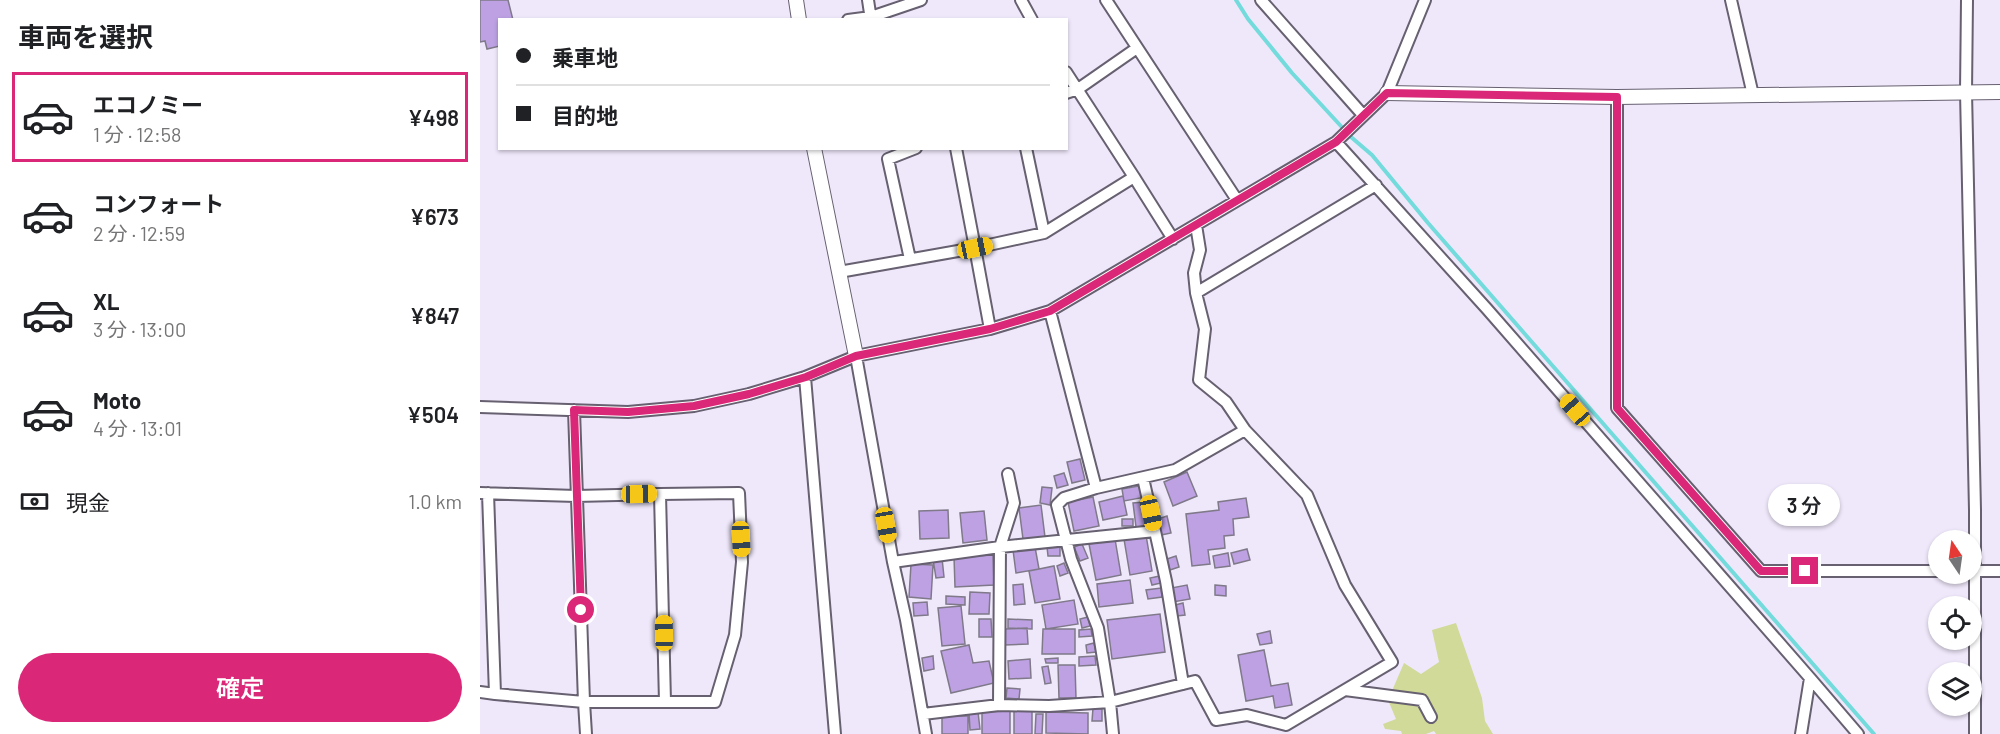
<!DOCTYPE html>
<html lang="ja">
<meta charset="utf-8">
<style>
:root{--surface:#fff;--page:#f2f2f2;--text:#202124;--muted:#757577;--line:#e0e0e0;--accent:#db2777}
body{margin:0;font-family:Barlow,"Noto Sans JP",sans-serif;background:var(--page);color:var(--text);height:100vh;display:flex;flex-direction:column;font-size:22px;white-space:nowrap}
*{box-sizing:border-box;margin:0}
p{font-size:20px;color:var(--muted)}
.icon{flex:none;width:33px;height:33px;fill:none;stroke:currentColor;stroke-width:2;stroke-linecap:round;stroke-linejoin:round}
.map{position:relative;flex:1;overflow:hidden}
.sheet{display:flex;flex-direction:column;background:var(--surface);width:480px}
.sheet>*{flex:none}
.guide{position:absolute;left:18px;top:18px;width:570px;height:132px;border-radius:0px;box-shadow:0 2px 4px #0004;display:grid;align-content:center;height:132px;padding:0 18px;background:var(--surface)}
.needle{width:39px;rotate:347deg}
.controls{position:absolute;left:1448px;top:530px;display:grid;gap:12px}
.controls a{display:grid;place-items:center;width:54px;height:54px;border-radius:50%;background:var(--surface);box-shadow:0 2px 4px #0004;font-size:30px}
.end{position:absolute;width:27px;height:27px;margin:-14px;border:8px solid #db2777;background:#fff;box-shadow:0 0 0 3px #fff}
.from{border-radius:50%}
.bubble{position:absolute;height:42px;border-radius:21px;background:var(--surface);box-shadow:0 2px 4px #0004;font-size:20px;font-weight:600;line-height:42px;text-align:center}
.car{position:absolute;width:18px;height:36px;margin:-18px -9px;border-radius:8px;box-shadow:0 0 4px 2px #0007;background:linear-gradient(#f5c518 24%,#345 0 40%,#f5c518 0 76%,#345 0 86%,#f5c518 0)}
.guide b{display:flex;align-items:center;gap:21px;height:57px;font-size:22px}
.guide b+b{border-top:2px solid var(--line)}
.guide i{width:15px;height:15px;background:var(--text)}
ul{padding:0;list-style:none}
li{display:flex;align-items:center;gap:18px;height:90px;margin:0 12px 9px;padding:0 6px;border:3px solid transparent;border-radius:0px}
li div{flex:1}
li b{display:block;font-size:22px}
li em{font-style:normal;font-weight:600}
li.current{border-color:var(--accent)}
li>.icon{width:54px;height:54px;stroke-width:1.5}
h2{padding:0 18px;font-size:27px;line-height:72px}
.pay{display:flex;align-items:center;gap:15px;height:66px;padding:0 18px;font-size:22px}
.pay p{margin-inline-start:auto}
.cta{display:flex;gap:12px;margin-top:auto;padding:12px 18px}
.cta a{flex:1;height:69px;border-radius:36px;background:var(--accent);color:#fff;font-size:24px;font-weight:600;line-height:69px;text-align:center}
main{display:flex;flex:1;min-height:0}
.map>svg:first-child{display:block}
.green{fill:#d1da99}
.lines{fill:none;stroke-linecap:round;stroke-linejoin:round}
.stream{stroke:#73dbdb;stroke-width:4}
.building{fill:#bda1e3;stroke:#7f7989;stroke-width:1.5}
.minor-casing{stroke:#676070;stroke-width:14}
.tertiary-casing{stroke:#676070;stroke-width:16}
.minor{stroke:#fff;stroke-width:10}
.tertiary{stroke:#fff;stroke-width:14}
.route{stroke:#db2777;stroke-width:8}
</style>
<main>
<section class="sheet">
<h2>車両を選択</h2>
<ul>
<li class="current"><svg class="icon" aria-label="car" viewBox="0 0 24 24"><path d="M5 17H2v-5l4-1 3-4h7l3 4 3 1v5h-3M9 17h6M6 11h13"/><circle cx="7" cy="17" r="2"/><circle cx="17" cy="17" r="2"/></svg><div><b>エコノミー</b><p>1 分 · 12:58</p></div><em>¥498</em></li>
<li><svg class="icon" aria-label="car" viewBox="0 0 24 24"><path d="M5 17H2v-5l4-1 3-4h7l3 4 3 1v5h-3M9 17h6M6 11h13"/><circle cx="7" cy="17" r="2"/><circle cx="17" cy="17" r="2"/></svg><div><b>コンフォート</b><p>2 分 · 12:59</p></div><em>¥673</em></li>
<li><svg class="icon" aria-label="car" viewBox="0 0 24 24"><path d="M5 17H2v-5l4-1 3-4h7l3 4 3 1v5h-3M9 17h6M6 11h13"/><circle cx="7" cy="17" r="2"/><circle cx="17" cy="17" r="2"/></svg><div><b>XL</b><p>3 分 · 13:00</p></div><em>¥847</em></li>
<li><svg class="icon" aria-label="car" viewBox="0 0 24 24"><path d="M5 17H2v-5l4-1 3-4h7l3 4 3 1v5h-3M9 17h6M6 11h13"/><circle cx="7" cy="17" r="2"/><circle cx="17" cy="17" r="2"/></svg><div><b>Moto</b><p>4 分 · 13:01</p></div><em>¥504</em></li>
</ul>
<div class="pay"><svg class="icon" aria-label="cash" viewBox="0 0 24 24"><path d="M3 7h18v10H3z"/><circle cx="12" cy="12" r="2"/></svg>現金<p>1.0 km</p></div>
<div class="cta"><a>確定</a></div>
</section>
<div class="map">
<svg width="1520" height="734" viewBox="0 0 1520 734">
<rect width="100%" height="100%" fill="#efe8fb"/>
<path class="green" d="M 976,623 L 1002,698 L 1005,721 L 1013,734 L 956,734 L 954,731 L 946,734 L 922,734 L 921,731 L 905,729 L 903,724 L 916,719 L 908,700 L 924,663 L 941,674 L 959,662 L 952,630 Z"/>
<g class="lines">
<path class="stream" d="M 756,0 L 768,19 L 812,73 L 871,137 L 892,155 L 948,223 L 1394,734"/>
</g>
<path class="building" d="M 0,0 L 28,0 L 33,20 L 20,20 L 20,46 L 7,49 L 5,41 L 0,42 Z
M 600,459 L 605,480 L 592,483 L 587,462 Z
M 707,472 L 717,496 L 693,506 L 684,482 Z
M 584,473 L 588,485 L 577,488 L 574,476 Z
M 664,485 L 666,497 L 644,501 L 642,489 Z
M 562,487 L 572,488 L 570,505 L 560,503 Z
M 643,496 L 647,515 L 623,520 L 619,502 Z
M 613,497 L 619,526 L 594,531 L 588,502 Z
M 766,498 L 769,517 L 753,519 L 754,535 L 744,536 L 745,548 L 728,550 L 730,564 L 712,566 L 706,514 L 739,510 L 738,502 Z
M 664,502 L 667,526 L 656,527 L 653,503 Z
M 561,505 L 565,537 L 543,539 L 539,508 Z
M 468,510 L 469,538 L 440,539 L 439,511 Z
M 504,511 L 507,540 L 483,543 L 480,513 Z
M 687,516 L 691,533 L 681,535 L 678,519 Z
M 642,519 L 653,519 L 653,526 L 642,526 Z
M 666,535 L 672,571 L 650,575 L 644,539 Z
M 635,539 L 641,575 L 616,580 L 609,544 Z
M 602,544 L 608,558 L 600,561 L 594,547 Z
M 580,546 L 580,556 L 568,556 L 567,547 Z
M 555,547 L 559,569 L 536,573 L 533,550 Z
M 767,549 L 770,560 L 754,564 L 751,553 Z
M 748,553 L 750,566 L 735,568 L 733,556 Z
M 513,555 L 514,585 L 475,587 L 474,557 Z
M 696,556 L 699,567 L 690,570 L 687,559 Z
M 462,558 L 464,577 L 456,578 L 453,559 Z
M 584,563 L 588,573 L 580,576 L 577,566 Z
M 431,564 L 453,565 L 451,599 L 429,597 Z
M 574,566 L 580,599 L 555,603 L 549,571 Z
M 680,576 L 681,583 L 672,585 L 670,578 Z
M 650,580 L 653,603 L 619,607 L 617,584 Z
M 543,584 L 545,604 L 534,605 L 533,585 Z
M 707,585 L 710,599 L 693,602 L 691,588 Z
M 735,585 L 746,586 L 746,596 L 735,595 Z
M 681,588 L 682,597 L 668,599 L 666,590 Z
M 490,592 L 510,593 L 509,614 L 489,614 Z
M 466,596 L 485,597 L 485,605 L 466,604 Z
M 594,600 L 598,624 L 566,629 L 562,605 Z
M 447,602 L 448,615 L 434,616 L 433,603 Z
M 703,603 L 705,615 L 697,616 L 695,605 Z
M 481,606 L 485,644 L 462,646 L 458,608 Z
M 680,614 L 685,652 L 632,659 L 627,620 Z
M 608,617 L 610,626 L 602,628 L 600,619 Z
M 499,619 L 511,619 L 512,637 L 499,637 Z
M 528,619 L 552,620 L 552,629 L 528,628 Z
M 547,628 L 548,644 L 524,645 L 524,629 Z
M 563,629 L 595,629 L 595,654 L 562,654 Z
M 611,629 L 612,636 L 599,637 L 599,630 Z
M 790,631 L 792,643 L 780,645 L 777,634 Z
M 614,643 L 616,652 L 607,653 L 606,645 Z
M 489,645 L 493,663 L 509,661 L 514,683 L 471,693 L 461,651 Z
M 784,650 L 791,686 L 808,683 L 812,705 L 795,708 L 793,696 L 766,701 L 758,655 Z
M 453,656 L 454,669 L 444,671 L 442,658 Z
M 615,656 L 616,665 L 599,666 L 599,657 Z
M 578,658 L 578,663 L 566,663 L 565,659 Z
M 550,659 L 551,678 L 529,679 L 528,661 Z
M 578,665 L 595,665 L 596,698 L 579,698 Z
M 568,666 L 571,683 L 565,684 L 562,667 Z
M 527,688 L 540,689 L 539,699 L 526,698 Z
M 613,708 L 622,709 L 622,721 L 612,721 Z
M 534,709 L 552,709 L 552,734 L 534,734 Z
M 530,711 L 530,734 L 502,734 L 502,712 Z
M 498,712 L 500,729 L 490,730 L 489,713 Z
M 566,712 L 608,713 L 608,734 L 566,733 Z
M 556,714 L 563,714 L 562,734 L 555,734 Z
M 462,716 L 488,716 L 488,734 L 462,734 Z"/>
<g class="lines">
<g class="minor-casing">
<path id="minor" d="M 388,0 L 391,20
M 541,0 L 552,20
M 626,0 L 757,200
M 781,0 L 883,115
M 1251,0 L 1273,95
M 1487,0 L 1486,92 L 1495,510 L 1495,734
M 368,20 L 391,17 L 441,0
M 586,72 L 654,177
M 586,93 L 598,89 L 657,48
M 1137,97 L 1137,408 L 1281,571 L 1458,571
M 856,142 L 1007,309 L 1330,678
M 476,148 L 495,248 L 564,233 L 546,148
M 716,225 L 720,250 L 714,273 L 716,293
M 564,233 L 654,177 L 693,239
M 430,259 L 408,159 L 436,148
M 359,272 L 495,248 L 510,329
M 570,311 L 616,488 L 584,498 L 577,505 L 591,559 L 618,628 L 630,702 L 633,734
M 376,356 L 413,562 L 426,620 L 446,734
M 325,377 L 355,734
M 0,407 L 148,412 L 214,406 L 269,394 L 325,377 L 376,356 L 510,329 L 570,311 L 856,142 L 907,93 L 945,0
M 765,430 L 746,402 L 719,380 L 725,329 L 716,293 L 896,185
M 0,493 L 96,496 L 180,494
M 675,531 L 686,581 L 703,684
M 413,562 L 520,547 L 675,531 L 663,478
M 1491,571 L 1520,571
M 865,690 L 942,700 L 951,717
M 0,692 L 15,694 L 8,493
M 15,694 L 104,702 L 94,410
M 519,705 L 569,706 L 630,702 L 715,681 L 736,720 L 767,715 L 806,725 L 912,662 L 865,585 L 827,495 L 765,430 L 695,470 L 616,488
M 443,714 L 519,705 L 520,547 L 534,503 L 528,474
M 106,734 L 104,702 L 235,702 L 255,635 L 262,562 L 259,493 L 180,494 L 185,702
M 1321,734 L 1330,678 L 1378,734"/>
</g>
<g class="tertiary-casing">
<path id="tertiary" d="M 316,0 L 319,20
M 907,93 L 1137,97 L 1520,92
M 334,148 L 376,356"/>
</g>
<use href="#minor" class="minor"/>
<use href="#tertiary" class="tertiary"/>
</g>
<g class="lines">
<path class="route" d="M 101,610 L 94,410 L 148,412 L 214,406 L 269,394 L 326,377 L 376,356 L 510,329 L 570,311 L 856,142 L 907,93 L 1137,97 L 1137,408 L 1281,571 L 1325,571"/>
</g>
</svg>
<div class="controls">
<a><svg class="needle" viewBox="-14 -14 28 28"><path d="M0-13l5 13h-10z" fill="#e53935"/><path d="M0 13l5-13h-10z" fill="#757577"/></svg></a>
<a><svg class="icon" aria-label="locate" viewBox="0 0 24 24"><circle cx="12" cy="12" r="6"/><path d="M12 2v4M12 18v4M2 12h4M18 12h4"/></svg></a>
<a><svg class="icon" aria-label="layers" viewBox="0 0 24 24"><path d="M12 4l9 5-9 5-9-5zM3 14l9 5 9-5"/></svg></a>
</div>
<i class="end from" style="left:101px;top:610px"></i>
<i class="end" style="left:1325px;top:571px"></i>
<div class="bubble" style="left:1288px;top:484px;width:72px">3 分</div>
<i class="car" style="left:495px;top:248px;rotate:78deg"></i>
<i class="car" style="left:1095px;top:410px;rotate:319deg"></i>
<i class="car" style="left:159px;top:494px;rotate:89deg"></i>
<i class="car" style="left:671px;top:513px;rotate:168deg"></i>
<i class="car" style="left:406px;top:525px;rotate:170deg"></i>
<i class="car" style="left:261px;top:539px;rotate:177deg"></i>
<i class="car" style="left:184px;top:633px;rotate:359deg"></i>
<div class="guide">
<b><i class="from"></i>乗車地</b>
<b><i></i>目的地</b>
</div>
</div>
</main>
